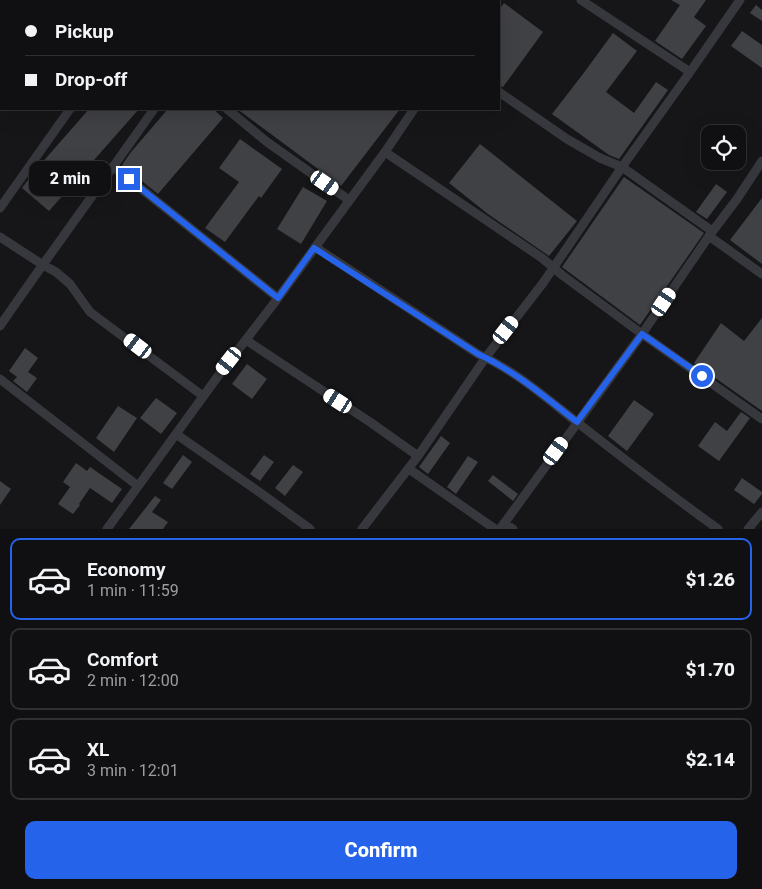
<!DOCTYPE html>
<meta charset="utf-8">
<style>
:root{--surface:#101012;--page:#19191b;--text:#f1f3f6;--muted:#9c9d9f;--line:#303032;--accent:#2563eb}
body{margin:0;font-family:Roboto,sans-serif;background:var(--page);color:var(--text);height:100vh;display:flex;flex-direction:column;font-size:19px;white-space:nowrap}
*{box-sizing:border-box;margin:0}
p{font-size:16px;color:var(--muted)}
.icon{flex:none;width:28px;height:28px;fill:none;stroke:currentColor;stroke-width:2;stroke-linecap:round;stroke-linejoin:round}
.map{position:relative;height:529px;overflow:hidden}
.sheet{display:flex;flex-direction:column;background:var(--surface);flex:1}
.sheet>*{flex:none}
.guide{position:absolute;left:0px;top:0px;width:500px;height:110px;box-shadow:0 5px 20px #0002,0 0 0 1px var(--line);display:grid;align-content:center;height:110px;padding:0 25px;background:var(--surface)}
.fabs{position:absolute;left:701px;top:125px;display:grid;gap:10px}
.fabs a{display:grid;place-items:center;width:45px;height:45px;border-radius:10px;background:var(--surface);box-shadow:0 5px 20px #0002,0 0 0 1px var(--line);font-size:25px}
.end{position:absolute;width:22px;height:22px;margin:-11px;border:6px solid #2563eb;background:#fff;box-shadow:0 0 0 2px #fff}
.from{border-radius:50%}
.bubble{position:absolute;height:35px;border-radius:10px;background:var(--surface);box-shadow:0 5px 20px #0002,0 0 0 1px var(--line);font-size:16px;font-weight:800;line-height:35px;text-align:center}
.car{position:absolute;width:15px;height:30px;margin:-15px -8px;border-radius:6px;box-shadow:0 0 4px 1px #0007;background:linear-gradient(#fff 24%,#345 0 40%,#fff 0 76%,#345 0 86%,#fff 0)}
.guide b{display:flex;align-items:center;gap:18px;height:48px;font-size:19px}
.guide b+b{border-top:1px solid var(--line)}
.guide i{width:12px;height:12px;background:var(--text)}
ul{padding:9px 0 0;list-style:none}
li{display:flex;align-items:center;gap:15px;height:82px;margin:0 10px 8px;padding:0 15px;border:2px solid var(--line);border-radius:10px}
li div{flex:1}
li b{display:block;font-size:19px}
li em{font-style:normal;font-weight:800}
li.selected{border-color:var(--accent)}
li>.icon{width:45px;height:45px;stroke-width:1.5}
.cta{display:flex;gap:10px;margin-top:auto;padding:10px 25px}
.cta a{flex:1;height:58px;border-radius:10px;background:var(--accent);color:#fff;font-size:20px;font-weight:800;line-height:58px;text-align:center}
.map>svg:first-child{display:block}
.building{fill:#404145}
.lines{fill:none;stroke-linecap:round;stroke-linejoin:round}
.street{stroke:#37383d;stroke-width:9}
.route{stroke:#2563eb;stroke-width:6}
</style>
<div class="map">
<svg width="762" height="529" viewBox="0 0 762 529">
<rect width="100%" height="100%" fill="#161618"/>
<path class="building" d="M 671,0 L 706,0 L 694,17 L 706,26 L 682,59 L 655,41 L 680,5 Z
M 504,3 L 543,32 L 503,87 L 499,86 L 499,10 Z
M 756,5 L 762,10 L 762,21 L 750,13 Z
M 742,31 L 762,45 L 762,68 L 731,46 Z
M 613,33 L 637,51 L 606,92 L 634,113 L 656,82 L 668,90 L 619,159 L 609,155 L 552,114 L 583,74 Z
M 89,109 L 139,109 L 49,211 L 22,188 L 33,173 Z
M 168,109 L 213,109 L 223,118 L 158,194 L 122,165 L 131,152 Z
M 237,109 L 400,109 L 341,186 Z
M 240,139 L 282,169 L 261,198 L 259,196 L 225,242 L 205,228 L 239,182 L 219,168 Z
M 480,144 L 577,221 L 549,256 L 488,214 L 449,183 Z
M 624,177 L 704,233 L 640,325 L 562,267 Z
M 716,184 L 727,192 L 707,219 L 696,212 Z
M 303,187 L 327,201 L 301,244 L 277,229 Z
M 762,198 L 762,264 L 730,240 Z
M 762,318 L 762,411 L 694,363 L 721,323 L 744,341 Z
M 25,348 L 38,358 L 28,372 L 37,378 L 27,392 L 13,381 L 17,377 L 9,371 Z
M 247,364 L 267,379 L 252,399 L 232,384 Z
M 156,398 L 177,413 L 161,434 L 140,418 Z
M 634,400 L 654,414 L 627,451 L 608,436 Z
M 118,406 L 137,418 L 114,452 L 96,438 Z
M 741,412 L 750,418 L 719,461 L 698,446 L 715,422 L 727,431 Z
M 441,436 L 450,443 L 428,474 L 419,467 Z
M 183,455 L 192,462 L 172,489 L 163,483 Z
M 264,455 L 274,462 L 260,481 L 250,474 Z
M 468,456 L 478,462 L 456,494 L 447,487 Z
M 76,463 L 87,471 L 90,467 L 122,489 L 112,503 L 90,488 L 79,504 L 80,505 L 73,514 L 58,504 L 70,487 L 63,482 Z
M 293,465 L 303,472 L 285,496 L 275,488 Z
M 493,475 L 518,494 L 513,501 L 488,481 Z
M 742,478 L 762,492 L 762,494 L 754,504 L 734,490 Z
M 0,481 L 11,489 L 0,505 Z
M 155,496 L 161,500 L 152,512 L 168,522 L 163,529 L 129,529 Z"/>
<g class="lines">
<path class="street" d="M 277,0 L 279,1
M 469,0 L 470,1
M 581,0 L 690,72
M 145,1 L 145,0
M 231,1 L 232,0
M 489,1 L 490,0
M 0,40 L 1,41
M 499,92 L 567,139 L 600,158 L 622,167 L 712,231
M 227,109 L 267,142 L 349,200
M 385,152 L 542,258 L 562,275 L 642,334 L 762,419
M 114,167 L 278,298
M 0,208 L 70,109
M 709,236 L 762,274
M 0,237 L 43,265 L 56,272 L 70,284 L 90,312 L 203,396
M 315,247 L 478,354 C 516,371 546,398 578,423 C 624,459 671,495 718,529
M 0,326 C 50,253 103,182 154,109
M 246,340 L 370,422 L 418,456
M 0,379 L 138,486
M 176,434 L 262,494 L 310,529
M 409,469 L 495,529
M 504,523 L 513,529
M 107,529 L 221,372 L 278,298 L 385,152 L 414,109
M 362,529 L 418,456 L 486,357 L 543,283 L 622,167 L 690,72 L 740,0
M 500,529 L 642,334 L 709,236 L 737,199 L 762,161
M 748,529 L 762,512"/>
</g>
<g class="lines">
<path class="route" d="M 129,179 L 278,298 L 314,248 L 478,354 C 515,371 545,397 577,422 L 642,334 L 702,376"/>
</g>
</svg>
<div class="fabs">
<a><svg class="icon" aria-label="locate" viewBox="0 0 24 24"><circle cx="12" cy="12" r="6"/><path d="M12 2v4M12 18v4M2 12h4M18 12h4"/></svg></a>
</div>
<i class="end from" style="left:702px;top:376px"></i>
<i class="end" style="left:129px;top:179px"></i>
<div class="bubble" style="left:29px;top:161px;width:82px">2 min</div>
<i class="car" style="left:325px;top:183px;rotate:125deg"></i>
<i class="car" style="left:664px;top:302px;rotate:34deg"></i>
<i class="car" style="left:506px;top:330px;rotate:38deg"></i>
<i class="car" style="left:138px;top:346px;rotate:307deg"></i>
<i class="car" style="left:229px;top:361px;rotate:218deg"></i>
<i class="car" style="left:338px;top:401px;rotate:303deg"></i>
<i class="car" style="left:556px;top:451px;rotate:36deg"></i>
<div class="guide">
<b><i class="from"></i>Pickup</b>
<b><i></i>Drop-off</b>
</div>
</div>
<section class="sheet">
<ul>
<li class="selected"><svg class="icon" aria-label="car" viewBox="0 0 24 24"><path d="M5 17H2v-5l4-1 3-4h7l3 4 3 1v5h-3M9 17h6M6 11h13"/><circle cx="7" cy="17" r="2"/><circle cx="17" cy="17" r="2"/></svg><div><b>Economy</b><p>1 min · 11:59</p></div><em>$1.26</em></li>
<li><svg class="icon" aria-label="car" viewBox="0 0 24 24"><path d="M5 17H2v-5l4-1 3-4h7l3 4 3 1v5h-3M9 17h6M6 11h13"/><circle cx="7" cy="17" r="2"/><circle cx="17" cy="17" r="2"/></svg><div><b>Comfort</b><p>2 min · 12:00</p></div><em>$1.70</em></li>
<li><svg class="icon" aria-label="car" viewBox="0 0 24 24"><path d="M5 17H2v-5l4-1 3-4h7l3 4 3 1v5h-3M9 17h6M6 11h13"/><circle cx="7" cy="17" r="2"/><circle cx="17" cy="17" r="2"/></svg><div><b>XL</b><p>3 min · 12:01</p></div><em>$2.14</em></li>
</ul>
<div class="cta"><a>Confirm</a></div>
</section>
